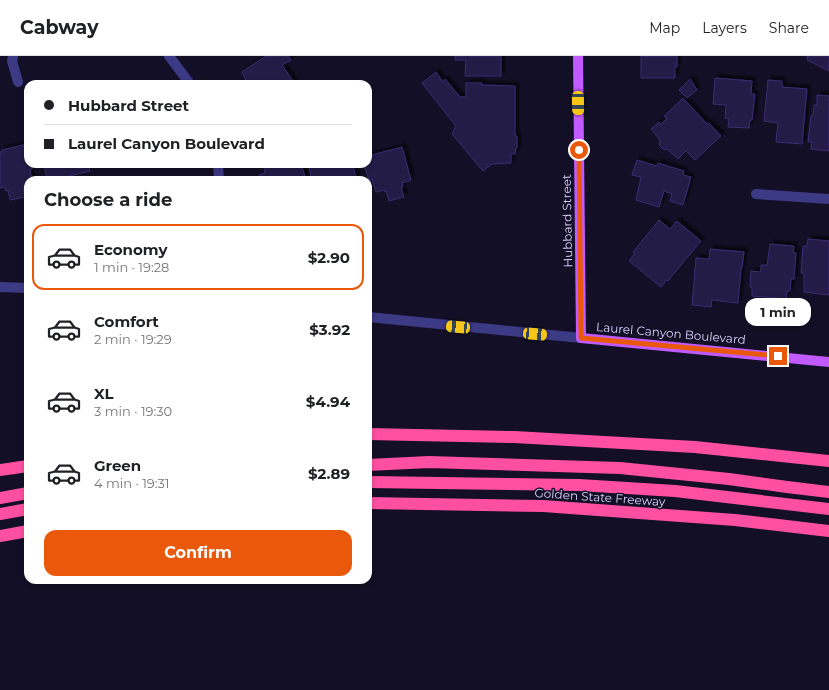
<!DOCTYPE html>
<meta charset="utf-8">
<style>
:root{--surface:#fff;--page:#f6f6f6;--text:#202124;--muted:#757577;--line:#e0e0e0;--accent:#ea580c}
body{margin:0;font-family:Montserrat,sans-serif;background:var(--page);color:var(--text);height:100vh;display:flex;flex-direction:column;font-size:15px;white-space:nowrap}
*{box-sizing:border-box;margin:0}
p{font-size:13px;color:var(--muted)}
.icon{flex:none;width:22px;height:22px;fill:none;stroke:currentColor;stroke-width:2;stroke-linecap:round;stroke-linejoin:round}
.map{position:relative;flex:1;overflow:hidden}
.panel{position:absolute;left:24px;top:120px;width:348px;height:408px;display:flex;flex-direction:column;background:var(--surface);border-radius:12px;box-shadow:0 2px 6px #0003}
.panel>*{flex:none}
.banner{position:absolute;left:24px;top:24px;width:348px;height:88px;border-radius:12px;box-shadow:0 2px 6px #0003;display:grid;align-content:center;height:88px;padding:0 20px;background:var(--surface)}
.end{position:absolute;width:18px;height:18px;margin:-9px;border:5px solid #ea580c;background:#fff;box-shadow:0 0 0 2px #fff}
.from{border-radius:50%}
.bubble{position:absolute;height:28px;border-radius:12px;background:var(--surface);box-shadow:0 2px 6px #0003;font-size:13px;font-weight:700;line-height:28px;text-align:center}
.car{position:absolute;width:12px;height:24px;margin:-12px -6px;border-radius:5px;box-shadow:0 0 3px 1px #0007;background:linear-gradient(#f5c518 24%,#345 0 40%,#f5c518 0 76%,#345 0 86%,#f5c518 0)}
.banner b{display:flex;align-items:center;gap:14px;height:38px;font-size:15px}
.banner b+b{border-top:1px solid var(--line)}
.banner i{width:10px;height:10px;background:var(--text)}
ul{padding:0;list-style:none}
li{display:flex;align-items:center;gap:12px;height:66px;margin:0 8px 6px;padding:0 12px;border:2px solid transparent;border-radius:12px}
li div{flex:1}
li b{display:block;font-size:15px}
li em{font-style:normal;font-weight:700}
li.active{border-color:var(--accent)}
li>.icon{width:36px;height:36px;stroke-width:1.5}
h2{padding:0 20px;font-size:18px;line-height:48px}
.primary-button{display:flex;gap:8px;margin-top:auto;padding:8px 20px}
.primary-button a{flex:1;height:46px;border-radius:12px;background:var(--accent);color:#fff;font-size:16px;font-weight:700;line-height:46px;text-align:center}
header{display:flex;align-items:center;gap:24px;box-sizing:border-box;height:56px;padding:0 20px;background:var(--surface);border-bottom:1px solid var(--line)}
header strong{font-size:19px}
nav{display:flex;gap:22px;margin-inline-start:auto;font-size:14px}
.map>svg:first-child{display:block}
.building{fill:#241b47;stroke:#3b2d73;filter:url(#shadow)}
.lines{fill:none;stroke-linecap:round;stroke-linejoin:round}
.minor{stroke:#3d3a85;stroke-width:10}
.major{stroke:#c25bff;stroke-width:10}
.highway{stroke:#ff4fa3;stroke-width:12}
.route{stroke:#ea580c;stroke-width:5}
.labels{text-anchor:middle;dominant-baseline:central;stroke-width:3;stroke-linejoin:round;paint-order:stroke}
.street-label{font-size:12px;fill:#d9d4ff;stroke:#130f26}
</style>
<header>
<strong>Cabway</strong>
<nav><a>Map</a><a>Layers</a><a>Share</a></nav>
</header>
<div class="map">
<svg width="829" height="634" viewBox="0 0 829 634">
<defs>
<filter id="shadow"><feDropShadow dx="3.5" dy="-3.5" stdDeviation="1" flood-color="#0009"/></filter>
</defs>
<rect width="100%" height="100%" fill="#130f26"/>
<path class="building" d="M 266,0 L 288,0 L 291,4 L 282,9 L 295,28 L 248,28 L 242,16 Z
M 455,0 L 501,0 L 501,20 L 465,20 L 466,4 L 455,4 Z
M 641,0 L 677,0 L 677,11 L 675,10 L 675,22 L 641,22 Z
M 806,0 L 829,0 L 829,15 L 807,4 L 808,1 Z
M 436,16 L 443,26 L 445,23 L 460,41 L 466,41 L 466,27 L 482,27 L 482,29 L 515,30 L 515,80 L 517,80 L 517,92 L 516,92 L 515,98 L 511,98 L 511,107 L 492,108 L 483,115 L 452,78 L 456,70 L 422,27 Z
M 715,22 L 752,25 L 751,38 L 755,38 L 752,64 L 750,64 L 749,72 L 728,71 L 729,63 L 725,62 L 726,49 L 713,48 Z
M 690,23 L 697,34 L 687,42 L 679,34 Z
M 768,24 L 782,25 L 782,31 L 807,33 L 802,88 L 776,86 L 778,67 L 764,65 Z
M 817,39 L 829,40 L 829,95 L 811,93 L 812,86 L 808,86 L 811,60 L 813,60 L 814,49 L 817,49 Z
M 683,42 L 707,68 L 709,67 L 721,80 L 695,104 L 686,95 L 678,103 L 668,94 L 663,93 L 659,89 L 660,84 L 651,73 L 659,66 L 661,68 L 667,62 L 664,60 Z
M 27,88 L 28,108 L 32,108 L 33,112 L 30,113 L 32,124 L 28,124 L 28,127 L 23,131 L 25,141 L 10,144 L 8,134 L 6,135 L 5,131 L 0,132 L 0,96 L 2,96 L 2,94 Z
M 402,91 L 411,124 L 402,127 L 403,131 L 401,131 L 404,141 L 389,145 L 386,135 L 385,136 L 384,134 L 376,136 L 372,123 L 369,124 L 364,108 L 368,108 L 368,100 Z
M 637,104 L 657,110 L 658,107 L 684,115 L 683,119 L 691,121 L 683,149 L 670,145 L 672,138 L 664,135 L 659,151 L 636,144 L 641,121 L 632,119 Z
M 44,108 L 88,108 L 90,115 L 61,122 L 61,123 L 57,124 L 47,124 Z
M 274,108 L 300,108 L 301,111 L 302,111 L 306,124 L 260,124 L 259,119 L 265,117 L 264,111 Z
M 308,108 L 353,108 L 356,124 L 312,124 Z
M 659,164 L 670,173 L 677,165 L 701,185 L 668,225 L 667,224 L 661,231 L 629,205 L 635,197 L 633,196 Z
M 808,183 L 829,185 L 829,239 L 804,236 L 804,217 L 801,217 L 803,190 L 807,190 Z
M 770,188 L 794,190 L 793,197 L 796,197 L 794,223 L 791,223 L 790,235 L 787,235 L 786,243 L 752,240 L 752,231 L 750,231 L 751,215 L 761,216 L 761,209 L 767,209 Z
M 710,193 L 744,196 L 742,212 L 741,212 L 738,247 L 712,244 L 711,251 L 692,249 L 696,202 L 709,203 Z"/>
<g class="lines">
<path class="minor" d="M 13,0 L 12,5 L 18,26
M 169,0 L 190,28
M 218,108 L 219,124
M 756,138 L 829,143
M 0,231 L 28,232
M 368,261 L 581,282"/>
<path class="major" d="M 578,0 L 581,282 L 829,306"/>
<path class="highway" d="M 368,378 L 514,381 L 695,391 L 829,405
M 368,409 L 429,406 L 620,412 L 729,423 L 787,431 L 829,436
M 0,414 L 28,410
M 368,426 L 579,429 L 675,435 L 829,453
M 0,442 L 28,437
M 368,447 L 543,450 L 735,464 L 829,475
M 0,458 L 28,453
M 0,480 L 28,475"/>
</g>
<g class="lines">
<path class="route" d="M 579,94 L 581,282 L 778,300"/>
</g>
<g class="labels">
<g class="street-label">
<text transform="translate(567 165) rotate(-91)">Hubbard Street</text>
<text transform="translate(671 277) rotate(5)">Laurel Canyon Boulevard</text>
<text transform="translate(600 441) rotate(4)">Golden State Freeway</text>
</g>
</g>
</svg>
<i class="end from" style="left:579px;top:94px"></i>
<i class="end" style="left:778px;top:300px"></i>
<div class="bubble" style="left:745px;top:242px;width:66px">1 min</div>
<i class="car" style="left:578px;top:47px;rotate:179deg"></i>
<i class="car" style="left:458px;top:271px;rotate:275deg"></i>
<i class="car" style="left:535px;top:278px;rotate:95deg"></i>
<div class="banner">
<b><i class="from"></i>Hubbard Street</b>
<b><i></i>Laurel Canyon Boulevard</b>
</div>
<section class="panel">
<h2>Choose a ride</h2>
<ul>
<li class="active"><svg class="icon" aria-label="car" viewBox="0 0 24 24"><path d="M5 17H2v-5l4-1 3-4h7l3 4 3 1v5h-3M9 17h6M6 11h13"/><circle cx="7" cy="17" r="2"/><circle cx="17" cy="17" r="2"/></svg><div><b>Economy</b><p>1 min · 19:28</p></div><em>$2.90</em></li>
<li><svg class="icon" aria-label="car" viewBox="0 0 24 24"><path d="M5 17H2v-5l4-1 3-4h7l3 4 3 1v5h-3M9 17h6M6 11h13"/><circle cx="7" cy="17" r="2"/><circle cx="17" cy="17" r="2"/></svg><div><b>Comfort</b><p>2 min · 19:29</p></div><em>$3.92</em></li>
<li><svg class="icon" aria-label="car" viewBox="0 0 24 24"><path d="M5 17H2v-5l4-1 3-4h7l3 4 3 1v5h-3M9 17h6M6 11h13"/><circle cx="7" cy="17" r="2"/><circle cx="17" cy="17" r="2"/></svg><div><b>XL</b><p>3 min · 19:30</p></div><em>$4.94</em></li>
<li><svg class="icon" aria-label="car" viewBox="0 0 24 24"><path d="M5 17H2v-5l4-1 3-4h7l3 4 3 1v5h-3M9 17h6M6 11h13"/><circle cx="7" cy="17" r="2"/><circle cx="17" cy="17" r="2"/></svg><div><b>Green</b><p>4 min · 19:31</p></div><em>$2.89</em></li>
</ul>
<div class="primary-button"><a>Confirm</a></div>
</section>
</div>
